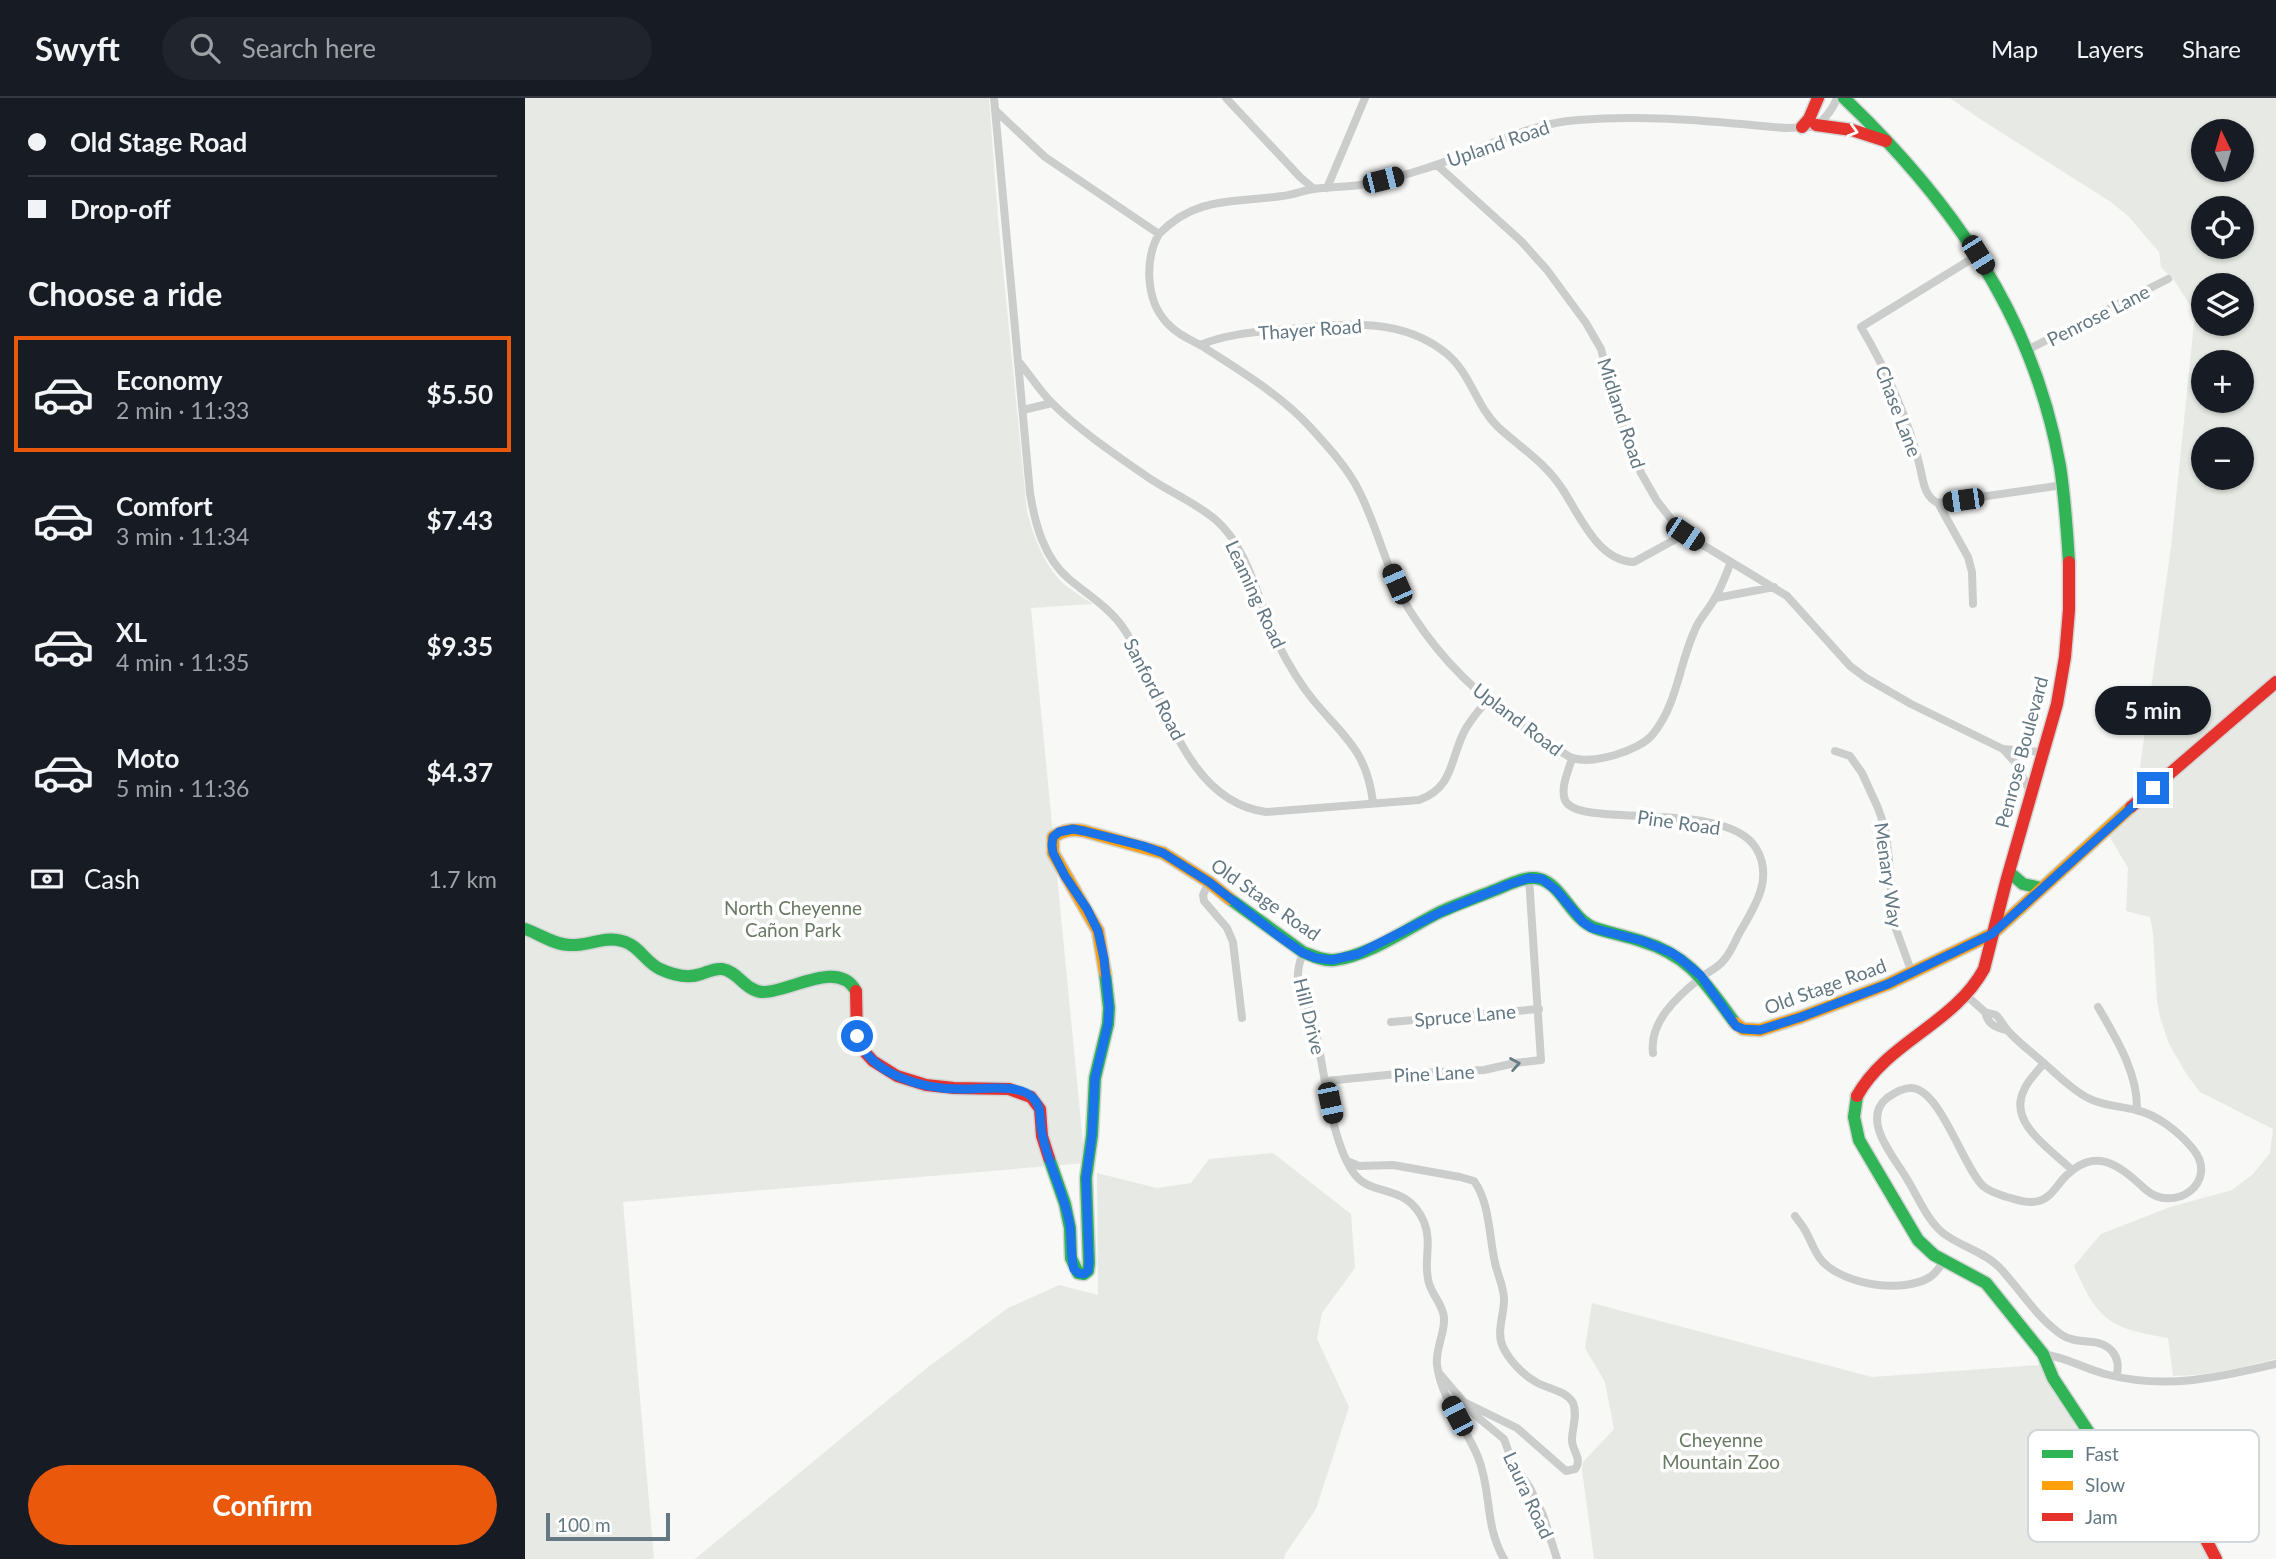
<!DOCTYPE html>
<meta charset="utf-8">
<style>
:root{--surface:#171b24;--page:#20242c;--text:#f1f3f6;--muted:#9ea1a6;--line:#363941;--accent:#ea580c}
body{margin:0;font-family:Lato,sans-serif;background:var(--page);color:var(--text);height:100vh;display:flex;flex-direction:column;font-size:26px;white-space:nowrap}
*{box-sizing:border-box;margin:0}
p{font-size:23px;color:var(--muted)}
.icon{flex:none;width:38px;height:38px;fill:none;stroke:currentColor;stroke-width:2;stroke-linecap:round;stroke-linejoin:round}
.map{position:relative;flex:1;overflow:hidden}
.drawer{display:flex;flex-direction:column;background:var(--surface);width:525px}
.drawer>*{flex:none}
.guide{display:grid;align-content:center;height:154px;padding:0 28px;background:var(--surface)}
.needle{width:46px;rotate:355deg}
.tools{position:absolute;left:1666px;top:21px;display:grid;gap:14px}
.tools a{display:grid;place-items:center;width:63px;height:63px;border-radius:50%;background:var(--surface);box-shadow:0 2px 5px #0004;font-size:35px}
.scale{position:absolute;left:21px;bottom:18px;width:124px;box-sizing:border-box;padding-left:7px;border:4px solid #637883;border-top:0;font-size:19px;line-height:24px;white-space:nowrap;color:#637883;-webkit-text-stroke:5px #fff;paint-order:stroke}
.end{position:absolute;width:32px;height:32px;margin:-16px;border:9px solid #1a73e8;background:#fff;box-shadow:0 0 0 4px #fff}
.from{border-radius:50%}
.bubble{position:absolute;height:49px;border-radius:24px;background:var(--surface);box-shadow:0 2px 5px #0004;font-size:23px;font-weight:700;line-height:49px;text-align:center}
.car{position:absolute;width:21px;height:42px;margin:-21px -10px;border-radius:9px;box-shadow:0 0 5px 2px #0007;background:linear-gradient(#222 24%,#8ab4d8 0 40%,#222 0 76%,#8ab4d8 0 86%,#222 0)}
.guide b{display:flex;align-items:center;gap:24px;height:66px;font-size:26px}
.guide b+b{border-top:2px solid var(--line)}
.guide i{width:18px;height:18px;background:var(--text)}
ul{padding:0;list-style:none}
li{display:flex;align-items:center;gap:21px;height:116px;margin:0 14px 10px;padding:0 14px;border:4px solid transparent;border-radius:0px}
li div{flex:1}
li b{display:block;font-size:26px}
li em{font-style:normal;font-weight:700}
li.active{border-color:var(--accent)}
li>.icon{width:63px;height:63px;stroke-width:1.5}
h2{padding:0 28px;font-size:32px;line-height:84px}
.pay{display:flex;align-items:center;gap:18px;height:77px;padding:0 28px;font-size:26px}
.pay p{margin-inline-start:auto}
.button{display:flex;gap:14px;margin-top:auto;padding:14px 28px}
.button a{flex:1;height:80px;border-radius:42px;background:var(--accent);color:#fff;font-size:28px;font-weight:700;line-height:80px;text-align:center}
header{display:flex;align-items:center;gap:42px;box-sizing:border-box;height:98px;padding:0 35px;background:var(--surface);border-bottom:2px solid var(--line)}
header strong{font-size:33px}
nav{display:flex;gap:38px;margin-inline-start:auto;font-size:24px}
.search{width:490px;height:63px;background:var(--page);display:flex;align-items:center;gap:18px;box-sizing:border-box;padding:0 24px;border-radius:38px;color:var(--muted);font-size:26px}
main{display:flex;flex:1;min-height:0}
.map>svg:first-child{display:block}
.green{fill:#e7eae4;fill-rule:evenodd}
.lines{fill:none;stroke-linecap:round;stroke-linejoin:round}
.fast-casing{stroke:#d4d5d5;stroke-width:15}
.slow-casing{stroke:#d4d5d5;stroke-width:15}
.jam-casing{stroke:#d4d5d5;stroke-width:15}
.street{stroke:#cbcdcd;stroke-width:8}
.fast{stroke:#30b455;stroke-width:12}
.slow{stroke:#ff9f0a;stroke-width:12}
.jam{stroke:#e5322d;stroke-width:12}
.oneway{stroke:#fff}
.oneway2{stroke:#687c87}
.route{stroke:#1a73e8;stroke-width:9}
.labels{text-anchor:middle;dominant-baseline:central;stroke-width:7;stroke-linejoin:round;paint-order:stroke}
.street-label{font-size:19px;fill:#637883;stroke:#fff}
.park-label{font-size:19px;fill:#687a62;stroke:#fff}
.key{fill:#fff;stroke:#d0d6da;stroke-width:2}
.key-label{font-size:19px;fill:#637883}
</style>
<header>
<strong>Swyft</strong>
<div class="search"><svg class="icon" aria-label="search" viewBox="0 0 24 24"><circle cx="10" cy="10" r="6"/><path d="M15 15l6 6"/></svg>Search here</div>
<nav><a>Map</a><a>Layers</a><a>Share</a></nav>
</header>
<main>
<section class="drawer">
<div class="guide">
<b><i class="from"></i>Old Stage Road</b>
<b><i></i>Drop-off</b>
</div>
<h2>Choose a ride</h2>
<ul>
<li class="active"><svg class="icon" aria-label="car" viewBox="0 0 24 24"><path d="M5 17H2v-5l4-1 3-4h7l3 4 3 1v5h-3M9 17h6M6 11h13"/><circle cx="7" cy="17" r="2"/><circle cx="17" cy="17" r="2"/></svg><div><b>Economy</b><p>2 min · 11:33</p></div><em>$5.50</em></li>
<li><svg class="icon" aria-label="car" viewBox="0 0 24 24"><path d="M5 17H2v-5l4-1 3-4h7l3 4 3 1v5h-3M9 17h6M6 11h13"/><circle cx="7" cy="17" r="2"/><circle cx="17" cy="17" r="2"/></svg><div><b>Comfort</b><p>3 min · 11:34</p></div><em>$7.43</em></li>
<li><svg class="icon" aria-label="car" viewBox="0 0 24 24"><path d="M5 17H2v-5l4-1 3-4h7l3 4 3 1v5h-3M9 17h6M6 11h13"/><circle cx="7" cy="17" r="2"/><circle cx="17" cy="17" r="2"/></svg><div><b>XL</b><p>4 min · 11:35</p></div><em>$9.35</em></li>
<li><svg class="icon" aria-label="car" viewBox="0 0 24 24"><path d="M5 17H2v-5l4-1 3-4h7l3 4 3 1v5h-3M9 17h6M6 11h13"/><circle cx="7" cy="17" r="2"/><circle cx="17" cy="17" r="2"/></svg><div><b>Moto</b><p>5 min · 11:36</p></div><em>$4.37</em></li>
</ul>
<div class="pay"><svg class="icon" aria-label="cash" viewBox="0 0 24 24"><path d="M3 7h18v10H3z"/><circle cx="12" cy="12" r="2"/></svg>Cash<p>1.7 km</p></div>
<div class="button"><a>Confirm</a></div>
</section>
<div class="map">
<svg width="1751" height="1461" viewBox="0 0 1751 1461">
<rect width="100%" height="100%" fill="#f8f8f7"/>
<path class="green" d="M 0,0 L 464,0 L 473,120 L 502,413 C 509,440 521,473 544,490 C 552,496 560,501 568,506 L 506,510 L 560,1065 L 98,1104 L 129,1461 L 0,1461 Z
M 1425,0 L 1751,0 L 1751,1261 C 1717,1269 1684,1278 1648,1278 L 1643,1240 C 1584,1230 1573,1223 1549,1168 L 1576,1136 L 1645,1109 L 1707,1092 L 1728,1076 L 1745,1055 L 1748,1031 L 1675,994 L 1662,977 L 1644,946 L 1635,919 L 1632,903 L 1628,835 L 1625,819 L 1601,813 L 1603,770 L 1583,736 L 1611,697 L 1646,449 L 1670,215 L 1651,185 L 1636,169 L 1634,154 L 1603,118 L 1586,104 L 1455,21 ZM 1678,33 L 1717,33 L 1717,72 L 1678,72 ZM 1678,110 L 1717,110 L 1717,149 L 1678,149 ZM 1678,187 L 1717,187 L 1717,226 L 1678,226 ZM 1678,264 L 1717,264 L 1717,303 L 1678,303 ZM 1678,341 L 1717,341 L 1717,380 L 1678,380 Z
M 748,1055 L 826,1116 L 830,1170 L 797,1215 L 792,1241 L 824,1309 L 791,1411 L 761,1455 L 759,1461 L 170,1461 L 403,1269 L 483,1210 L 534,1187 L 573,1197 L 572,1075 L 632,1090 L 666,1085 L 684,1061 Z
M 1067,1205 L 1347,1279 L 1514,1267 L 1583,1372 L 1602,1387 L 1635,1400 L 1647,1408 L 1662,1421 L 1684,1461 L 1069,1461 L 1057,1372 L 1058,1364 L 1089,1331 L 1080,1284 L 1060,1250 Z"/>
<g class="lines">
<g class="fast-casing">
<path id="fast" d="M 1319,0 C 1427,103 1509,219 1535,368 C 1540,400 1542,432 1544,464
M 1484,774 L 1498,786 L 1516,790
M 705,801 L 778,854 C 788,858 798,863 809,862 C 844,858 883,830 915,814 C 933,806 952,799 970,792 C 983,787 1001,777 1015,781 C 1037,787 1046,821 1070,830 C 1085,835 1101,838 1116,843 C 1166,858 1181,886 1210,925
M 0,831 C 15,836 29,847 45,847 C 63,848 79,838 97,843 C 114,847 120,864 135,871 C 148,877 162,881 176,876 C 183,874 189,870 197,871 C 213,873 219,892 237,894 C 264,895 313,860 331,893
M 1332,998 L 1329,1019 L 1334,1042 L 1393,1142 L 1409,1157 L 1461,1185 L 1518,1256 L 1528,1280 L 1582,1362 L 1604,1382 L 1626,1391
M 524,1060 L 540,1106 L 545,1130 L 546,1160 L 553,1175 L 559,1176 L 563,1173 L 564,1165 L 561,1080 L 567,1037 L 570,980 L 583,926 L 584,910 L 580,875"/>
</g>
<g class="slow-casing">
<path id="slow" d="M 580,875 L 573,833 L 528,755 L 528,739 C 538,732 547,731 559,733 L 638,755 L 684,784 L 705,801
M 1210,925 L 1218,931 L 1235,932 L 1276,919 L 1363,886 L 1467,836 L 1606,709"/>
</g>
<g class="jam-casing">
<path id="jam" d="M 1291,27 L 1327,32 L 1361,43
M 1277,29 L 1284,21 L 1293,0
M 1606,709 L 1751,584
M 331,893 L 332,939 L 338,952 L 348,963 L 372,978 L 401,987 L 429,990 L 484,991 L 506,999 L 515,1011 L 517,1038 L 524,1060
M 1332,998 C 1362,944 1429,926 1459,871 L 1481,784 L 1532,606 L 1540,559 L 1544,512 L 1544,464
M 1626,1391 C 1666,1408 1672,1424 1691,1461"/>
</g>
<path class="street" d="M 469,0 L 505,395 C 510,426 519,460 544,481 C 563,497 585,510 599,531 C 638,590 657,703 741,714 L 894,702 C 929,690 925,660 940,632 C 946,621 955,611 963,601
M 701,0 L 775,79 L 789,91
M 470,12 L 520,59 L 634,136 C 671,98 709,105 757,98 C 767,97 777,93 788,91 C 803,89 820,89 835,87 C 854,83 874,79 892,73 C 946,58 996,26 1053,22 C 1122,16 1191,24 1260,30 C 1268,29 1282,31 1290,28 C 1299,23 1309,9 1312,0
M 912,67 L 996,143 L 1022,172 L 1061,225 L 1076,251 L 1092,313 L 1116,375 L 1132,403 L 1150,426 L 1173,444 L 1262,498 L 1325,568 L 1341,580 L 1386,606 L 1478,651 L 1489,663 L 1506,695
M 802,90 L 840,0
M 634,136 C 619,162 621,203 642,225 C 652,236 664,241 677,248 C 715,273 755,296 786,330 C 803,349 823,370 834,393 C 855,434 863,481 889,519 C 922,570 971,613 1023,645 C 1030,649 1037,655 1045,659 C 1065,668 1115,653 1128,636 C 1152,607 1154,567 1169,534 C 1174,520 1185,511 1191,498 C 1197,488 1201,476 1206,464
M 1453,157 L 1336,229 C 1362,273 1383,320 1395,369 C 1398,382 1399,399 1413,405 L 1538,387
M 675,247 C 704,235 733,234 764,231 C 818,226 876,218 922,256 C 946,276 951,308 973,329 C 996,350 1021,365 1038,392 C 1055,418 1073,463 1109,464 L 1160,436
M 1502,252 L 1643,181
M 494,264 C 505,277 515,293 527,305 C 555,333 591,357 624,380 C 645,394 671,405 691,422 C 725,452 733,505 752,544 C 762,564 774,585 789,603 C 820,640 842,653 848,705
M 498,312 L 527,305
M 1413,405 L 1443,459 L 1447,474 L 1448,506
M 1191,500 L 1249,489
M 1478,651 L 1518,654
M 1310,653 L 1325,658 L 1337,675 L 1353,710 L 1360,730 L 1364,761 L 1368,823 L 1387,875
M 1047,660 C 1044,672 1035,689 1040,702 C 1052,732 1200,700 1231,750 C 1249,780 1230,808 1215,834 C 1210,843 1206,854 1199,862 C 1192,871 1182,874 1174,881 C 1152,899 1124,924 1128,955
M 684,784 L 678,797 L 679,803 L 702,830 L 708,844 L 717,920
M 778,854 C 775,863 772,871 773,880 C 775,897 787,913 790,930 C 799,969 806,1048 831,1078 C 849,1099 882,1085 899,1124 C 907,1143 899,1162 903,1181 C 905,1196 918,1205 919,1220 C 920,1236 910,1251 912,1267 C 916,1300 940,1328 953,1359 C 967,1394 959,1426 979,1461
M 1442,898 L 1460,914 L 1471,917 C 1476,922 1479,929 1484,934 C 1495,946 1509,956 1521,967 C 1534,978 1547,992 1563,1000 C 1578,1008 1595,1008 1611,1012 C 1633,1017 1654,1034 1668,1051 C 1695,1084 1649,1117 1620,1091 C 1593,1066 1569,1047 1538,1081 C 1531,1089 1525,1100 1514,1103 C 1503,1106 1493,1102 1482,1099 C 1473,1096 1465,1094 1458,1088 C 1438,1069 1415,990 1386,990 C 1377,990 1369,995 1362,1000 C 1335,1022 1370,1060 1382,1081 C 1393,1099 1402,1122 1418,1135 C 1436,1149 1458,1153 1474,1169 C 1495,1191 1511,1219 1537,1237 C 1553,1248 1573,1238 1587,1253 C 1594,1261 1593,1269 1592,1278
M 1573,909 C 1591,940 1613,975 1612,1012
M 1460,914 C 1463,926 1469,929 1481,932
M 866,924 L 1014,911
M 1519,965 C 1512,974 1503,982 1499,992 C 1482,1025 1527,1052 1547,1072
M 801,983 L 872,976 L 959,972 L 990,965 L 1016,962 L 1004,780
M 822,1063 L 834,1068 L 868,1067 L 935,1079 L 949,1083 C 965,1105 964,1139 970,1165 C 973,1178 979,1189 979,1202 C 979,1217 971,1235 978,1249 C 984,1262 998,1277 1011,1284 C 1022,1291 1041,1292 1048,1305 C 1053,1316 1047,1330 1047,1342 C 1047,1353 1058,1361 1050,1371 L 1041,1373 L 992,1330 L 941,1305
M 1270,1118 C 1274,1124 1279,1129 1282,1136 C 1287,1145 1290,1156 1298,1164 C 1320,1187 1378,1196 1405,1179 C 1411,1175 1415,1169 1419,1163
M 1518,1256 C 1540,1259 1558,1270 1580,1276 C 1640,1292 1692,1280 1751,1266
M 914,1275 L 950,1317 L 979,1341 L 987,1363 L 1005,1390 L 1018,1417 L 1032,1461"/>
<use href="#fast" class="fast"/>
<use href="#slow" class="slow"/>
<use href="#jam" class="jam"/>
</g>
<defs><path id="oneway-chevron" d="M-2-3.5L2.5 0L-2 3.5" fill="none" stroke-width="1.6" stroke-linecap="round" stroke-linejoin="round" transform="scale(1.75)"/></defs>
<use class="oneway" href="#oneway-chevron" transform="translate(1328 33) rotate(16)"/>
<use class="oneway2" href="#oneway-chevron" transform="translate(990 966) rotate(-10)"/>
<g class="lines">
<path class="route" d="M 332,938 C 345,977 398,991 435,991 C 455,992 493,984 508,1000 C 518,1010 514,1023 517,1035 C 523,1067 540,1096 545,1128 C 547,1142 545,1157 549,1171 L 553,1175 L 559,1176 L 563,1173 L 564,1165 L 561,1080 L 567,1037 L 570,980 L 583,926 L 584,909 L 579,861 L 573,833 L 562,811 L 540,778 L 528,755 L 527,747 L 528,739 L 534,734 L 548,731 L 559,733 L 618,748 L 638,755 L 684,784 L 751,836 L 778,855 L 791,860 L 807,862 L 833,856 L 918,813 L 985,786 L 1004,780 L 1017,781 L 1031,792 L 1058,824 L 1067,830 L 1118,843 L 1147,855 L 1157,862 L 1176,878 L 1211,928 L 1218,931 L 1235,932 L 1276,919 L 1363,886 L 1467,836 L 1628,690"/>
</g>
<g class="labels">
<g class="street-label">
<text transform="translate(973 45) rotate(-19)">Upland Road</text>
<text transform="translate(1573 217) rotate(-27)">Penrose Lane</text>
<text transform="translate(785 231) rotate(-4)">Thayer Road</text>
<text transform="translate(1374 313) rotate(69)">Chase Lane</text>
<text transform="translate(1097 315) rotate(72)">Midland Road</text>
<text transform="translate(731 496) rotate(65)">Leaming Road</text>
<text transform="translate(630 591) rotate(63)">Sanford Road</text>
<text transform="translate(993 621) rotate(37)">Upland Road</text>
<text transform="translate(1496 654) rotate(-75)">Penrose Boulevard</text>
<text transform="translate(1154 724) rotate(8)">Pine Road</text>
<text transform="translate(1364 777) rotate(82)">Menary Way</text>
<text transform="translate(741 801) rotate(35)">Old Stage Road</text>
<text transform="translate(1300 888) rotate(-20)">Old Stage Road</text>
<text transform="translate(940 917) rotate(-5)">Spruce Lane</text>
<text transform="translate(785 918) rotate(76)">Hill Drive</text>
<text transform="translate(909 975) rotate(-3)">Pine Lane</text>
<text transform="translate(1004 1397) rotate(65)">Laura Road</text>
</g>
<g class="park-label">
<text x="268" y="809">North Cheyenne<tspan x="268" dy="22">Cañon Park</tspan></text>
<text x="1196" y="1341">Cheyenne<tspan x="1196" dy="22">Mountain Zoo</tspan></text>
</g>
</g>
<rect x="1503" y="1332" width="231" height="112" rx="10" class="key"/>
<rect x="1517" y="1352" width="31" height="8" fill="#30b455"/>
<rect x="1517" y="1383" width="31" height="9" fill="#ff9f0a"/>
<rect x="1517" y="1415" width="31" height="8" fill="#e5322d"/>
<g class="key-label">
<text x="1560" y="1363">Fast</text>
<text x="1560" y="1394">Slow</text>
<text x="1560" y="1426">Jam</text>
</g>
</svg>
<div class="tools">
<a><svg class="needle" viewBox="-14 -14 28 28"><path d="M0-13l5 13h-10z" fill="#e53935"/><path d="M0 13l5-13h-10z" fill="#9ea1a6"/></svg></a>
<a><svg class="icon" aria-label="locate" viewBox="0 0 24 24"><circle cx="12" cy="12" r="6"/><path d="M12 2v4M12 18v4M2 12h4M18 12h4"/></svg></a>
<a><svg class="icon" aria-label="layers" viewBox="0 0 24 24"><path d="M12 4l9 5-9 5-9-5zM3 14l9 5 9-5"/></svg></a>
<a>+</a>
<a>−</a>
</div>
<div class="scale">100 m</div>
<i class="end from" style="left:332px;top:938px"></i>
<i class="end" style="left:1628px;top:690px"></i>
<div class="bubble" style="left:1570px;top:588px;width:116px">5 min</div>
<i class="car" style="left:858px;top:82px;rotate:76deg"></i>
<i class="car" style="left:1453px;top:157px;rotate:148deg"></i>
<i class="car" style="left:1438px;top:402px;rotate:262deg"></i>
<i class="car" style="left:1160px;top:436px;rotate:124deg"></i>
<i class="car" style="left:872px;top:486px;rotate:336deg"></i>
<i class="car" style="left:805px;top:1005px;rotate:168deg"></i>
<i class="car" style="left:932px;top:1318px;rotate:332deg"></i>
</div>
</main>
